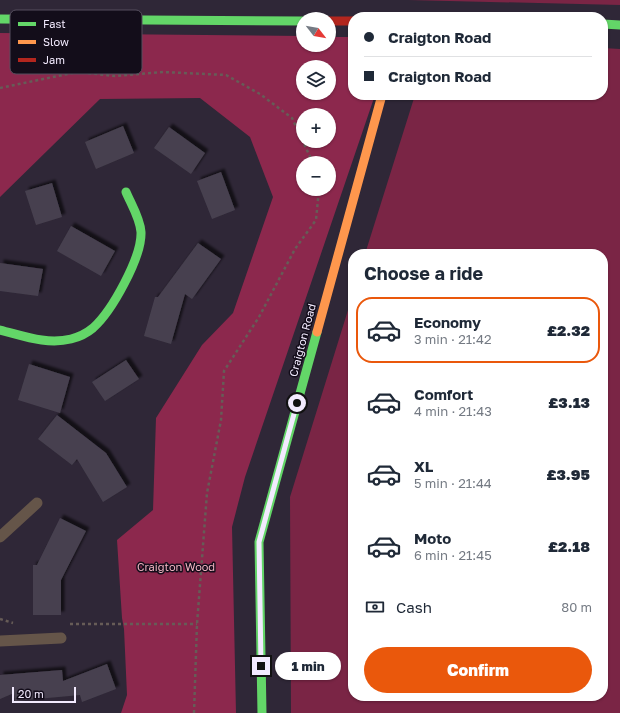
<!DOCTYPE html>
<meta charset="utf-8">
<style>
:root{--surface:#fff;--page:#f2f2f3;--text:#1f2937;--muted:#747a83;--line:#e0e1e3;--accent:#ea580c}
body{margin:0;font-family:"Golos Text",sans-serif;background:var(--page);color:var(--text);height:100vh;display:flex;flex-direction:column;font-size:15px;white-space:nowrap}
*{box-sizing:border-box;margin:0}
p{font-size:13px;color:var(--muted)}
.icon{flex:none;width:22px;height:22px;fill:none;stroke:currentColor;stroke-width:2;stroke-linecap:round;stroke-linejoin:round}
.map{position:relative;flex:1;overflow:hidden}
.drawer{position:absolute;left:348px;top:249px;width:260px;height:452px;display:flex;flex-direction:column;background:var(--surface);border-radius:16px;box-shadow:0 1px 3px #0004}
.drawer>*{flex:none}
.banner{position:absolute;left:348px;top:12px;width:260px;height:88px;border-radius:16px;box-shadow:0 1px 3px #0004;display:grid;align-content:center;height:88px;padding:0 16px;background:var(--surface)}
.needle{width:26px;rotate:121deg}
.fabs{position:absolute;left:296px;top:12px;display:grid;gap:8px}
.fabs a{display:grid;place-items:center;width:40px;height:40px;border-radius:50%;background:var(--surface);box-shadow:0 1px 3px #0004;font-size:20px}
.scale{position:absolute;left:12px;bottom:10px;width:64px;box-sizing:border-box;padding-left:4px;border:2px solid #f2eafe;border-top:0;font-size:11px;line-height:14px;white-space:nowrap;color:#f2eafe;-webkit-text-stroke:3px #130d1a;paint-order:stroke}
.end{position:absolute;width:18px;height:18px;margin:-9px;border:5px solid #f2eafe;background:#111;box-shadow:0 0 0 2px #111}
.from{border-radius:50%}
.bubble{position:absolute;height:28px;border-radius:14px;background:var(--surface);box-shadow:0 1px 3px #0004;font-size:13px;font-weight:800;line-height:28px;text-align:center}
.banner b{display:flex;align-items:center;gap:14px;height:38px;font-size:15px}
.banner b+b{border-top:1px solid var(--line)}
.banner i{width:10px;height:10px;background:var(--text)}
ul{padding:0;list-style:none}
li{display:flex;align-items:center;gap:12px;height:66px;margin:0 8px 6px;padding:0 8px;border:2px solid transparent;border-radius:16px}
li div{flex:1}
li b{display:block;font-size:15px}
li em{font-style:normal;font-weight:800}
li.current{border-color:var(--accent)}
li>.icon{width:36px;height:36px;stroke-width:1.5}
h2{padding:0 16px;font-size:18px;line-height:48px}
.pay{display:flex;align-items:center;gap:10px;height:44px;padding:0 16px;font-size:15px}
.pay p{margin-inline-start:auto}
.cta{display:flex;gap:8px;margin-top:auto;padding:8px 16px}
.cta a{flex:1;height:46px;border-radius:24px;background:var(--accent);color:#fff;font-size:16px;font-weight:800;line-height:46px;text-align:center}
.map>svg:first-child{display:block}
.green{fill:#7a2545}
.forest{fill:#8c284d;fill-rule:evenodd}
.building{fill:#47414f;filter:url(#shadow)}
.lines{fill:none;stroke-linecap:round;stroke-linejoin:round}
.path{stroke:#675c57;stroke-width:2.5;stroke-dasharray:3 3;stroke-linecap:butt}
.lane{stroke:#655549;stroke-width:11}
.fast{stroke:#63d668;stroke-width:9}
.slow{stroke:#ff974d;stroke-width:9}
.jam{stroke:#b3261e;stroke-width:9}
.route{stroke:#f2eafe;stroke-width:5}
.labels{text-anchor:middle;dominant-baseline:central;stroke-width:3;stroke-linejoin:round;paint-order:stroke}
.street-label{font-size:11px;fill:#f2eafe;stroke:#130d1a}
.park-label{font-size:11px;fill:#f1b3c1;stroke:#130d1a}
.key{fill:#130d1a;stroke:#564f5e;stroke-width:1}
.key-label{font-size:11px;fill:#f2eafe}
</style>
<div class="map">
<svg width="620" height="713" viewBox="0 0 620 713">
<defs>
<filter id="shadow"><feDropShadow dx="3.5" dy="-3.5" stdDeviation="1" flood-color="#0009"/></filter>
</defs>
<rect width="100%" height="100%" fill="#2f2737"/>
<path class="green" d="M 408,0 L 620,0 L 620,5 Z
M 603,48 L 620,49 L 620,713 L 291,713 L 290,497 L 353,294 L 353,696 L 603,696 L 603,254 L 365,254 L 415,95 L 603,95 Z"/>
<path class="forest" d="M 0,33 L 303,36 L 303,45 L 329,45 L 329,37 L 353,37 L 353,95 L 375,95 L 245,477 L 232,527 L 236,713 L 121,713 L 127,695 L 124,629 L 122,618 L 117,540 L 153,510 L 156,418 L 202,345 L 233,313 L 273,197 L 250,137 L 200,98 L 100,99 L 0,197 ZM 303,67 L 329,67 L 329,93 L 303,93 ZM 303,115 L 329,115 L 329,141 L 303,141 ZM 303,163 L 329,163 L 329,189 L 303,189 Z"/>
<path class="building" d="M 123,126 L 134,153 L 96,169 L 85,142 Z
M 169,127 L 205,153 L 191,174 L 154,148 Z
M 221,172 L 235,210 L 212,219 L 197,181 Z
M 52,183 L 62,217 L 36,225 L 25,191 Z
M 71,226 L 115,251 L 101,276 L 57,251 Z
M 198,243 L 221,259 L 192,299 L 185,294 L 171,344 L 144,336 L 155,297 L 158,297 Z
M 0,263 L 43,269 L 38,296 L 0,291 Z
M 126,360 L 139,379 L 105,401 L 92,382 Z
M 29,364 L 70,377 L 60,413 L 18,400 Z
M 57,415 L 106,453 L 127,487 L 103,502 L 77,459 L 72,465 L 38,439 Z
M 60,518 L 86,531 L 61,580 L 61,615 L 33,615 L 33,565 L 37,565 Z
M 107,664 L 116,689 L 82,702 L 80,695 L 15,701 L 14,693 L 0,699 L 0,675 L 62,670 L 63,681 Z"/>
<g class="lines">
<path class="path" d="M 0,88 L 77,72 L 115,76 L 163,72 L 226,75 L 260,94 L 292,118 L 313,163
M 0,619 L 13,623
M 70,624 L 197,624
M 194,713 L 197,624 L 207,493 L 221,420 L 224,371 L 259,317 L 295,249 L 316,220 L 319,189"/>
<path class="lane" d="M 0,537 L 37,503
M 0,641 L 61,638"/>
<path class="fast" d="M 0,19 L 303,21
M 603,24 L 620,25
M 0,330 C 24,336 47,345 71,339 C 79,337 87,333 93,328 C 112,311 142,257 141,232 C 140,218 131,204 126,192
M 262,713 L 259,542 L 317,332"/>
<path class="slow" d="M 317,332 L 382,95"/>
<path class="jam" d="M 329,21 L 353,21"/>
</g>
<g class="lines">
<path class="route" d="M 261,666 L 259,542 L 297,403"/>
</g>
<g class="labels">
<g class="street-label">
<text transform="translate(302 340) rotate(-75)">Craigton Road</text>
</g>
<g class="park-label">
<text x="176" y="566">Craigton Wood</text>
</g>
</g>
<rect x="10" y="10" width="132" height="64" rx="6" class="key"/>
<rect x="18" y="22" width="18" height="4" fill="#63d668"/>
<rect x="18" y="40" width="18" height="4" fill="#ff974d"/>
<rect x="18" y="58" width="18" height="4" fill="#b3261e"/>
<g class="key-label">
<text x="43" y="28">Fast</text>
<text x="43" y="46">Slow</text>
<text x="43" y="64">Jam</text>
</g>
</svg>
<div class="fabs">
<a><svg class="needle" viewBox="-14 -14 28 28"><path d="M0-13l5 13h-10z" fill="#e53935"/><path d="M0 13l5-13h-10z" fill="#747a83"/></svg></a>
<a><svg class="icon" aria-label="layers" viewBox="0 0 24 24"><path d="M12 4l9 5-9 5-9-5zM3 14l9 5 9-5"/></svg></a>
<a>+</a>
<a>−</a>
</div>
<div class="scale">20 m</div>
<i class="end from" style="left:297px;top:403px"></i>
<i class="end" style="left:261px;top:666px"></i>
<div class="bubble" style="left:275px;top:652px;width:66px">1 min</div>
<div class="banner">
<b><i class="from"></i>Craigton Road</b>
<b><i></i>Craigton Road</b>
</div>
<section class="drawer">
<h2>Choose a ride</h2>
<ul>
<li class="current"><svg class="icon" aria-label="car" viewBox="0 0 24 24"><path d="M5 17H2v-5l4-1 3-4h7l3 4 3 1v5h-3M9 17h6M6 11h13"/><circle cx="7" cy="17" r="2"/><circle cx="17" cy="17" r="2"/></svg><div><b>Economy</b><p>3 min · 21:42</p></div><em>£2.32</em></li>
<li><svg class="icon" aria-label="car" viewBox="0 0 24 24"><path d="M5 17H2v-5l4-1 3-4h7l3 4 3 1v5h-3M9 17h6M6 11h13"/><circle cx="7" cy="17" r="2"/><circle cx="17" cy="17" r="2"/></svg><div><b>Comfort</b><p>4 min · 21:43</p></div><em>£3.13</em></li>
<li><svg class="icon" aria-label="car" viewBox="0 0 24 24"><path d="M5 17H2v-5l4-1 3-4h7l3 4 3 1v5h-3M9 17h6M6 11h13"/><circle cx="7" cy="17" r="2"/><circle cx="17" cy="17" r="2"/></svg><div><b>XL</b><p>5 min · 21:44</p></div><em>£3.95</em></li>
<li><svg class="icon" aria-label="car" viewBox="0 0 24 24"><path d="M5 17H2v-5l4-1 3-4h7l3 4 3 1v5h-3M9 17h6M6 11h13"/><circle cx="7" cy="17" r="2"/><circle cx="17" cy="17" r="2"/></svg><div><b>Moto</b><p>6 min · 21:45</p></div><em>£2.18</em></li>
</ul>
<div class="pay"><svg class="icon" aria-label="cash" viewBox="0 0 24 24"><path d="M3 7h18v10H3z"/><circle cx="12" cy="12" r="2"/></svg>Cash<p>80 m</p></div>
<div class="cta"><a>Confirm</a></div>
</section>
</div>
